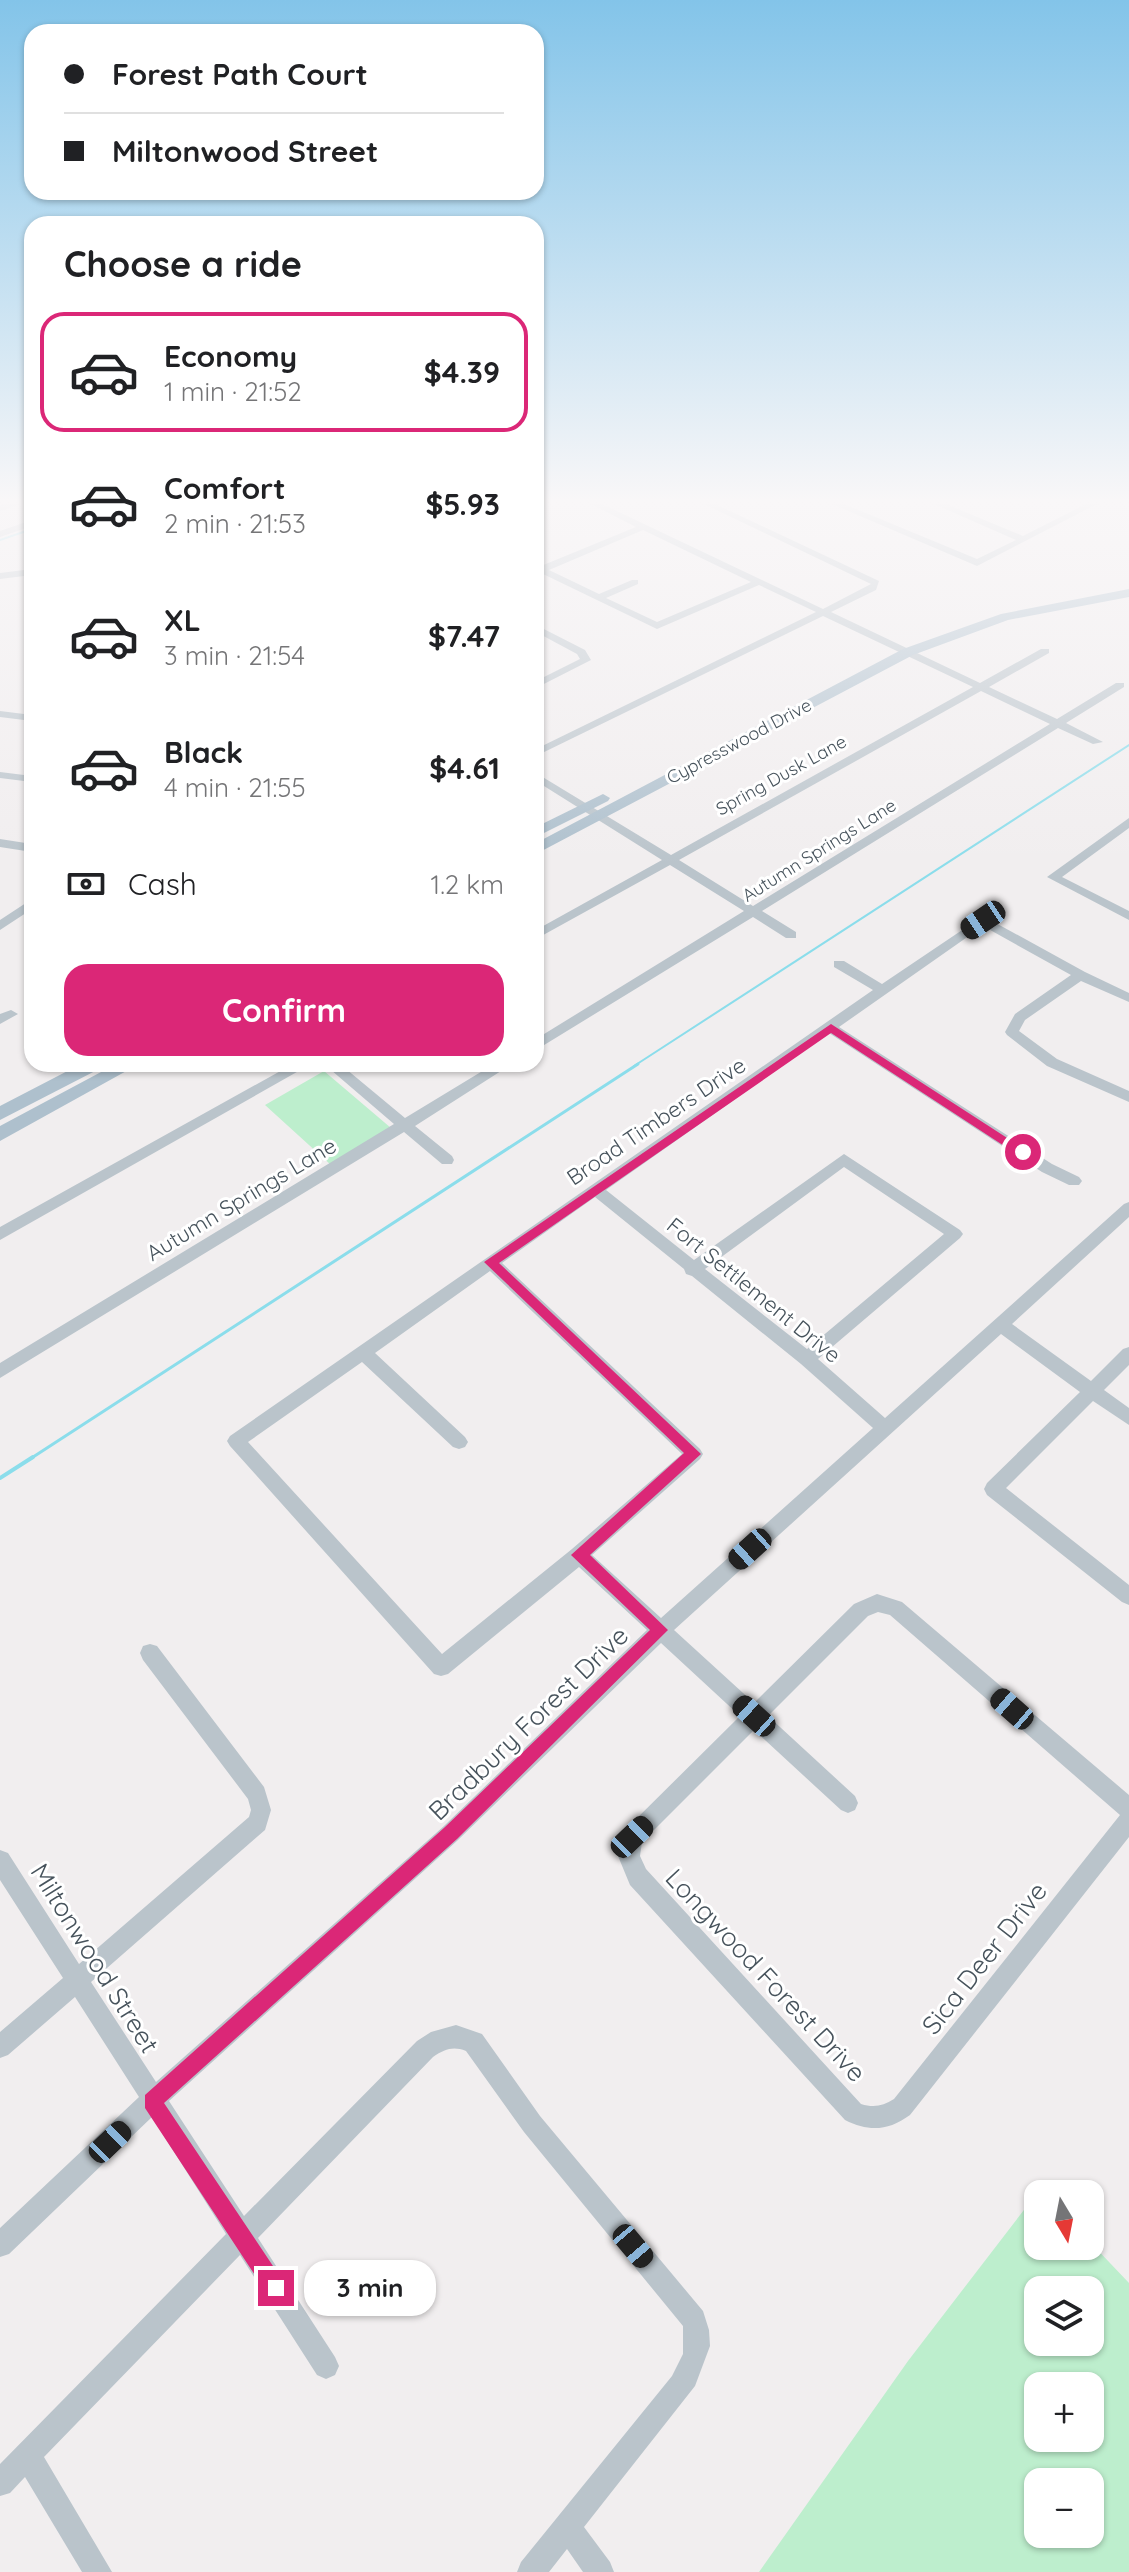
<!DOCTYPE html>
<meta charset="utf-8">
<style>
:root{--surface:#fff;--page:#f6f6f6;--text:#202124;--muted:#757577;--line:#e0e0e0;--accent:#db2777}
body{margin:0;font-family:Quicksand,sans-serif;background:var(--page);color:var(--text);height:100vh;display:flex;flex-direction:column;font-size:30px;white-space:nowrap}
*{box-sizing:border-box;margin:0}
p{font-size:26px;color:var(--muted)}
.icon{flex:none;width:44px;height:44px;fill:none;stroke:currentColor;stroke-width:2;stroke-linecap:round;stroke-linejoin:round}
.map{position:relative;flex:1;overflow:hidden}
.details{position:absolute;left:24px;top:216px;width:520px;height:856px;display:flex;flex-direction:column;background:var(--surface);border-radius:24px;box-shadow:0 2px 6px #0004}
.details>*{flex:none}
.hud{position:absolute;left:24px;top:24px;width:520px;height:176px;border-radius:24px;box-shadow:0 2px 6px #0004;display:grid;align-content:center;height:176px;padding:0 40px;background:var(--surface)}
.needle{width:52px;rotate:170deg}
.controls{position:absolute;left:1024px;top:2180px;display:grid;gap:16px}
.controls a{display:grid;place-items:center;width:80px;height:80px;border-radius:16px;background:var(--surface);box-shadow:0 2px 6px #0004;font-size:40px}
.end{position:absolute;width:36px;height:36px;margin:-18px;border:10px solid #db2777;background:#fff;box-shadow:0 0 0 4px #fff}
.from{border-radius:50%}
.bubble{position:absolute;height:56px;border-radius:24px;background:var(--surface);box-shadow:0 2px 6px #0004;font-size:26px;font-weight:700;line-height:56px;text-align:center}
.car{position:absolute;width:24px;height:48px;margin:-24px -12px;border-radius:10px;box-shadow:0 0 6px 2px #0007;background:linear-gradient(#222 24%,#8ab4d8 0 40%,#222 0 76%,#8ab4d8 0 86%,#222 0)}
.hud b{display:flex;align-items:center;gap:28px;height:76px;font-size:30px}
.hud b+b{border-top:2px solid var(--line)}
.hud i{width:20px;height:20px;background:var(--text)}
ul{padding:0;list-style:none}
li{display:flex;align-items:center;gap:24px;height:120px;margin:0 16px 12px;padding:0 24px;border:4px solid transparent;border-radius:24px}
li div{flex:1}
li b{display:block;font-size:30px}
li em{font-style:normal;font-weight:700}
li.current{border-color:var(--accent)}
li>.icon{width:72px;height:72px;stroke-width:1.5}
h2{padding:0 40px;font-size:36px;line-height:96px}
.pay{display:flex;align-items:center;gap:20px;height:88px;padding:0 40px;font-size:30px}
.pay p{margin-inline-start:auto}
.primary-button{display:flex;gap:16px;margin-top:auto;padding:16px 40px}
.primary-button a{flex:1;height:92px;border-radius:24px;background:var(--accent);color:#fff;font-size:32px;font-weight:700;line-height:92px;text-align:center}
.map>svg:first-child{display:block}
.green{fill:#bdeecd;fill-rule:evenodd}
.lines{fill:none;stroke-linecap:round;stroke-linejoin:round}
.stream-far2{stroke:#8bddeb;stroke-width:2}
.stream-far1{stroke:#8bddeb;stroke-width:3}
.stream{stroke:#8bddeb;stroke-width:4}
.minor{fill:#bac4cb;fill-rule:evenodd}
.major{fill:#aec0cd;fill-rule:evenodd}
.route{fill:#db2777}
.labels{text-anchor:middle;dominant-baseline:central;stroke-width:6;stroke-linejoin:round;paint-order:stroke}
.far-street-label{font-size:18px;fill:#47535c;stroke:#fff}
.street-label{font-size:22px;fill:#47535c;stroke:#fff}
.near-street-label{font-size:26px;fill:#47535c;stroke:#fff}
</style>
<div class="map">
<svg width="1129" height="2572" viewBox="0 0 1129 2572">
<rect width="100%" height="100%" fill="#f1eeef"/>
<path class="green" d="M 324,1071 L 391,1128 L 331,1165 L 265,1105 Z
M 1040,2189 L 1045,2194 L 1038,2194 L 1038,2246 L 1090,2246 L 1090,2242 L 1129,2283 L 1129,2572 L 759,2572 L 908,2361 ZM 1038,2290 L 1090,2290 L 1090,2342 L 1038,2342 ZM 1038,2386 L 1090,2386 L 1090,2438 L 1038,2438 ZM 1038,2482 L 1090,2482 L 1090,2534 L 1038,2534 Z"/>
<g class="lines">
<path class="stream-far2" d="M 0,540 L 32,529
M 634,1066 L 1129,745"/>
<path class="stream-far1" d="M 30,1459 L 638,1064"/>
<path class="stream" d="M 0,1478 L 33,1457"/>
<path class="minor" d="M 17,504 L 16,506 L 0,511 L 0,505 Z
M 591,504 L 602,504 L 823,609 L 871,584 L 704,504 L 715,504 L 879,581 L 876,590 L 831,612 L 980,683 L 1041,649 L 1049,649 L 1049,653 L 989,687 L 1057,719 L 1116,683 L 1124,683 L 1124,687 L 1066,723 L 1103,742 L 1093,744 L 1058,728 L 762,911 L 796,932 L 796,938 L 786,938 L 753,917 L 536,1050 L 536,1039 L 744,911 L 670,865 L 536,939 L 536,930 L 662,860 L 536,781 L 536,773 L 671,855 L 973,687 L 823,616 L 536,756 L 536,749 L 816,612 L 759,585 L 657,629 L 541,573 L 536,574 L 536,564 L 541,566 L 636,527 ZM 643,530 L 751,582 L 657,622 L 606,598 L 638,584 L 638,580 L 632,580 L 599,594 L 549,570 ZM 981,691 L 1050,724 L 753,906 L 679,860 Z
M 832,504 L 844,504 L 977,559 L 1016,540 L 934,504 L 946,504 L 1023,536 L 1086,504 L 1097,504 L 977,566 Z
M 32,520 L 32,526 L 0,537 L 0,531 Z
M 32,569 L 32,575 L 0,579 L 0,573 Z
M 536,625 L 585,650 L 591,660 L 536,688 L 536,681 L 580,659 L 577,654 L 536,632 Z
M 0,711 L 32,715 L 32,721 L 0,717 Z
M 0,772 L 32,776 L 32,782 L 0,778 Z
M 1129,818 L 1129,828 L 1062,877 L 1129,911 L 1129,920 L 1047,877 Z
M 0,839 L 32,844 L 32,852 L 0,847 Z
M 32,899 L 32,909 L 0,930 L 0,920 Z
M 983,916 L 1085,972 L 1129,993 L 1129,1002 L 1081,981 L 1025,1020 L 1019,1031 L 1057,1059 L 1129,1091 L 1129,1102 L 1047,1066 L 1007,1035 L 1005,1032 L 1015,1014 L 1071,975 L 983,926 L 839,1027 L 1052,1164 L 1079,1177 L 1082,1181 L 1079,1185 L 1069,1185 L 1042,1172 L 829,1033 L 606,1190 L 694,1260 L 844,1154 L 960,1230 L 963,1234 L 960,1238 L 818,1359 L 885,1418 L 1124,1204 L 1129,1202 L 1129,1217 L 1012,1324 L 1091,1381 L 1123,1349 L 1129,1347 L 1129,1365 L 1104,1390 L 1129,1408 L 1129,1425 L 1093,1401 L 1006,1488 L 1129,1585 L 1129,1605 L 1122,1602 L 987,1495 L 984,1489 L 987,1483 L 1080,1392 L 1001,1334 L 674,1630 L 754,1703 L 854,1604 L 877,1594 L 902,1602 L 1129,1795 L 1129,1837 L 910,2115 C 888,2131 869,2132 845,2120 L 630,1885 L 618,1856 L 625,1830 L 740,1716 L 661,1643 L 458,1840 L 169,2101 L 244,2216 L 417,2041 L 431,2032 L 456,2025 L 482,2034 L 540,2116 L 703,2311 L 709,2330 L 710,2346 L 695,2386 L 584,2527 L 610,2562 L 614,2572 L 583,2572 L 567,2549 L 549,2572 L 517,2572 L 521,2562 L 672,2376 L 683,2354 L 683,2326 L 524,2132 L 466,2051 C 453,2046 445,2049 433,2057 L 258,2238 L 335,2357 L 339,2366 L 335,2375 L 326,2379 L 317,2375 L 240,2255 L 44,2457 L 112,2572 L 82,2572 L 25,2477 L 10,2493 L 0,2496 L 0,2464 L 226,2234 L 152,2117 L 9,2254 L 0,2257 L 0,2228 L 139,2097 L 75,1997 L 8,2055 L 0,2058 L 0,2032 L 63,1978 L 0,1880 L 0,1850 L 8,1853 L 79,1964 L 249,1817 L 251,1810 L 248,1799 L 143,1660 L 140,1653 L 143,1646 L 150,1644 L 157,1646 L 264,1787 L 271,1810 L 265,1830 L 91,1982 L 156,2082 L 444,1826 L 647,1630 L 579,1567 L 448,1674 L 441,1676 L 434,1674 L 230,1446 L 227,1441 L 230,1436 L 873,990 L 834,967 L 834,961 L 844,961 L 882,984 ZM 844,1167 L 944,1234 L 807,1349 L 705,1269 ZM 595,1197 L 684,1269 L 686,1274 L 692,1276 L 801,1364 L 873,1428 L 661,1618 L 592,1555 L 700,1459 L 703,1454 L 700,1449 L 502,1263 ZM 490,1271 L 682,1454 L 572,1549 L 442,1654 L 248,1442 L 362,1362 L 453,1447 L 459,1449 L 465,1447 L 468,1442 L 465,1437 L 375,1353 ZM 878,1612 L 890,1615 L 1120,1815 L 894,2099 C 883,2106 874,2108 861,2104 L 646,1869 L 640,1856 L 642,1842 L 754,1730 L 841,1810 L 848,1813 L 855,1810 L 858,1803 L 855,1796 L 768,1716 L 868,1616 Z
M 11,1010 L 18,1014 L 0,1024 L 0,1014 Z
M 293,1064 L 311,1064 L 0,1240 L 0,1227 Z
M 324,1064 L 340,1064 L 405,1118 L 494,1064 L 512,1064 L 415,1126 L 452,1156 L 454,1160 L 452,1164 L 442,1164 L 404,1132 L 0,1378 L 0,1363 L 394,1124 Z"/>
<path class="major" d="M 1129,589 L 1129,597 L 1008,620 L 913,655 L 536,854 L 536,843 L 903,649 L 1001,614 Z
M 603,794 L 610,798 L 608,801 L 536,837 L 536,827 Z
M 81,1064 L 104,1064 L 101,1068 L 0,1120 L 0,1106 Z
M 116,1064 L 139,1064 L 0,1141 L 0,1126 Z"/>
</g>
<linearGradient id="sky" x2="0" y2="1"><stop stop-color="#83c4e9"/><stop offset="0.58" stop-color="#f9f7f8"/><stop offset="1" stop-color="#f9f7f8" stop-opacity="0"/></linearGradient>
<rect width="1129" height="864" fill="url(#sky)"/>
<path class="route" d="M 831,1024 L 1029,1152 L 1018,1155 L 831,1033 L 499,1263 L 701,1454 L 590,1555 L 668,1630 L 457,1839 L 164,2103 L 283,2281 L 286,2288 L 283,2295 L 276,2298 L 268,2295 L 145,2108 L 145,2095 L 445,1827 L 650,1630 L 571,1555 L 684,1453 L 484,1262 Z"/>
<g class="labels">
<g class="far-street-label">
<text transform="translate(739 741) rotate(-28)">Cypresswood Drive</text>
<text transform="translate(781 775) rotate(-29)">Spring Dusk Lane</text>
<text transform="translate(819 850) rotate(-32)">Autumn Springs Lane</text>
</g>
<g class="street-label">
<text transform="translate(656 1121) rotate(-34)">Broad Timbers Drive</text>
<text transform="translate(241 1199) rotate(-31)">Autumn Springs Lane</text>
<text transform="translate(754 1290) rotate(39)">Fort Settlement Drive</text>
</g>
<g class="near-street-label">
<text transform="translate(528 1723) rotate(-44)">Bradbury Forest Drive</text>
<text transform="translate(95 1958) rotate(58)">Miltonwood Street</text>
<text transform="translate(984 1958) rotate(-52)">Sica Deer Drive</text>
<text transform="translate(766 1975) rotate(47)">Longwood Forest Drive</text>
</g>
</g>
</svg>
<div class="controls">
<a><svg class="needle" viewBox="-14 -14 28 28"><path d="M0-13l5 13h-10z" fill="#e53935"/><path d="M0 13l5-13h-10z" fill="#757577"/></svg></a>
<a><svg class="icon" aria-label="layers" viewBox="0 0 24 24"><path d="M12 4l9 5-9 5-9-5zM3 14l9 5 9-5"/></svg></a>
<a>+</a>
<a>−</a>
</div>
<i class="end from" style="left:1023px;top:1152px"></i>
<i class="end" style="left:276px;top:2288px"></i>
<div class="bubble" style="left:304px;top:2260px;width:132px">3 min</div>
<i class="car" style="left:983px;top:920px;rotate:236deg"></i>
<i class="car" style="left:750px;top:1549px;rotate:228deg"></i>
<i class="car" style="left:1012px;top:1709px;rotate:311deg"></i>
<i class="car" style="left:754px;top:1716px;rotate:312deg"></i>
<i class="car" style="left:632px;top:1837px;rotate:46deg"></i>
<i class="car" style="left:110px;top:2142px;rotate:46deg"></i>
<i class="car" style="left:633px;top:2246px;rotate:140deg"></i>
<div class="hud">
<b><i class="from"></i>Forest Path Court</b>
<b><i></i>Miltonwood Street</b>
</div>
<section class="details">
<h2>Choose a ride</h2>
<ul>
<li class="current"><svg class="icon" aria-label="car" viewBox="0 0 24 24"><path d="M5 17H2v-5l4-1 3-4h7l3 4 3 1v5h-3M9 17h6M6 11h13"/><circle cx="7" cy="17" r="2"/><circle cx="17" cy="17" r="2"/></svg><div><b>Economy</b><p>1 min · 21:52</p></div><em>$4.39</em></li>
<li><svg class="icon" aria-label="car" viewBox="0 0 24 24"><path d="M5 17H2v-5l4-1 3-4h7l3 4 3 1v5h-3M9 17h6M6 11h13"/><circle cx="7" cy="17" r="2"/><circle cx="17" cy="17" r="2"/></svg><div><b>Comfort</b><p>2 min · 21:53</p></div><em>$5.93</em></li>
<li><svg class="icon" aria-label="car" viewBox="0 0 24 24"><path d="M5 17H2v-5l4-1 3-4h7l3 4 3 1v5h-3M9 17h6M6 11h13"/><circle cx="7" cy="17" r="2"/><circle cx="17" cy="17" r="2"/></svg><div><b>XL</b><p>3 min · 21:54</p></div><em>$7.47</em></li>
<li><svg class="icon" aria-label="car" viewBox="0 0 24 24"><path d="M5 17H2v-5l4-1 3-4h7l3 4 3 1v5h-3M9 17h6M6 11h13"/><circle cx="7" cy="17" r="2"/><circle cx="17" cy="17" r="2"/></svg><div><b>Black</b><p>4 min · 21:55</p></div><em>$4.61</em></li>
</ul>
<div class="pay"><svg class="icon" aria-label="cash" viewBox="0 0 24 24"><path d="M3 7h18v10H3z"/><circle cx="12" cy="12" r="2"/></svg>Cash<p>1.2 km</p></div>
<div class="primary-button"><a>Confirm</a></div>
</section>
</div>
